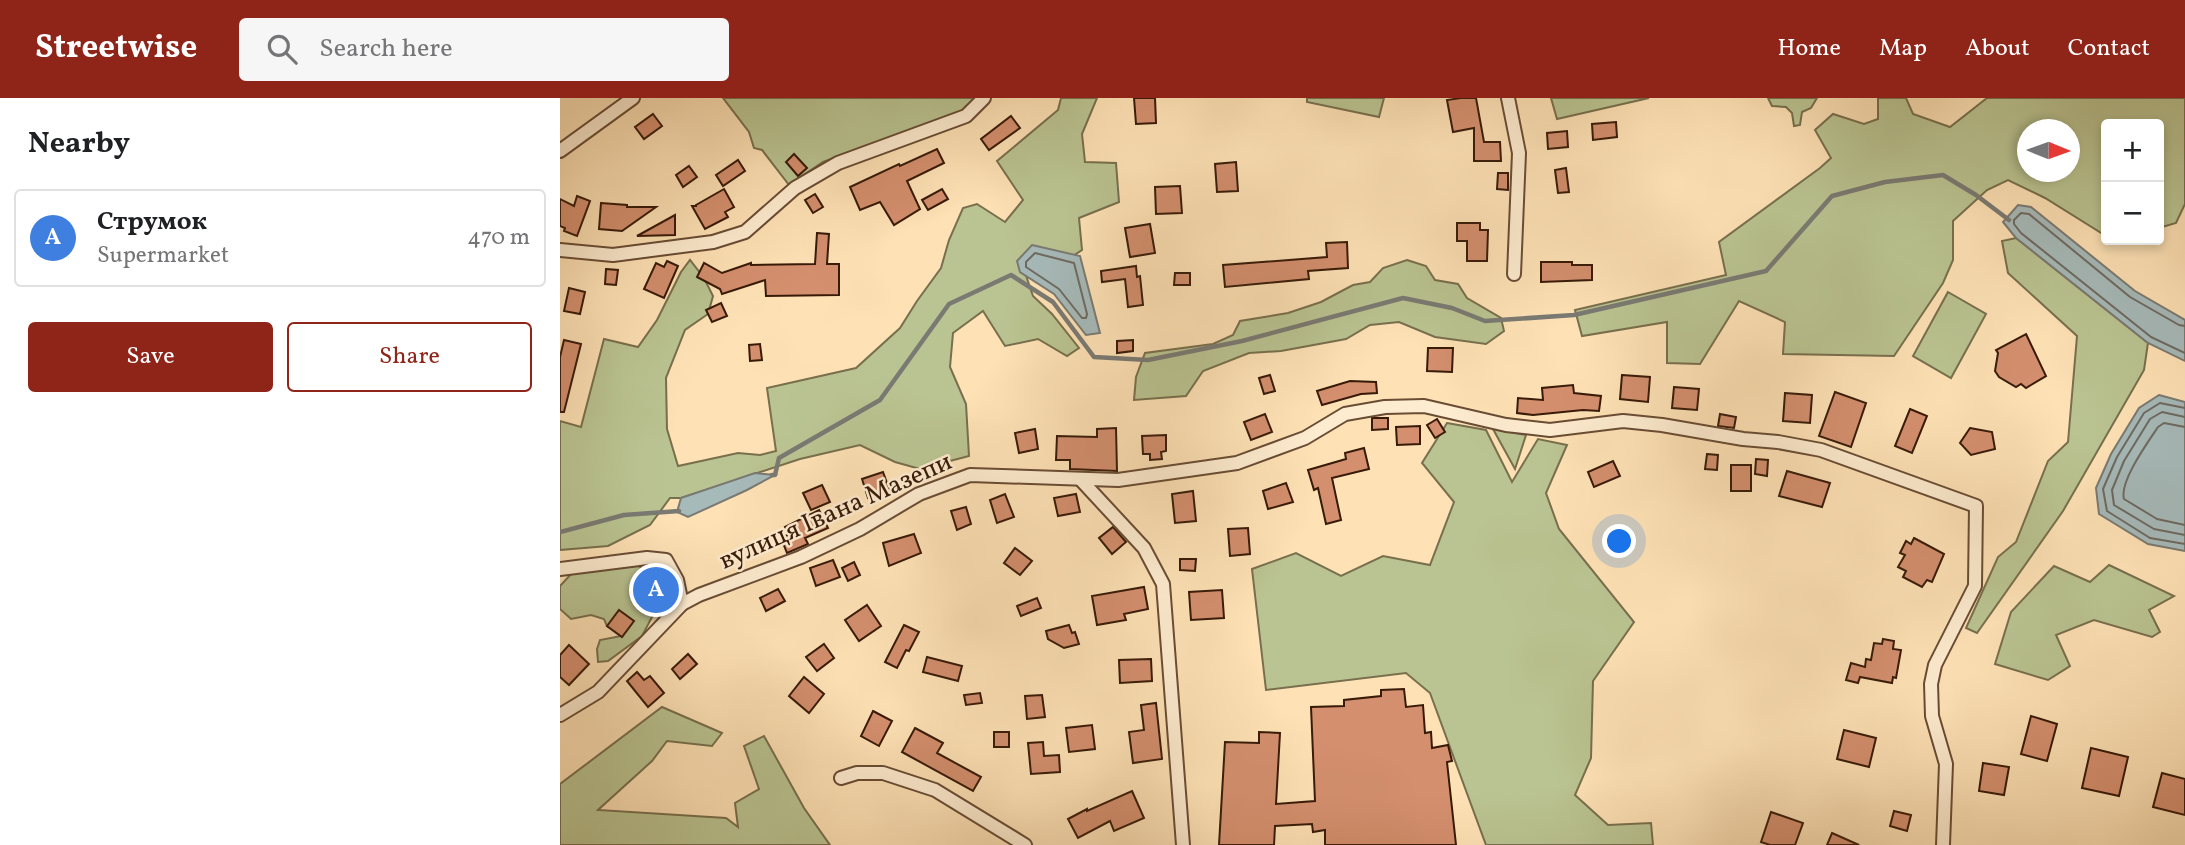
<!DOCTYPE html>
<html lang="en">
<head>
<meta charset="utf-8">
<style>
	body { margin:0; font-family:Vollkorn,serif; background:#f6f6f6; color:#202124 }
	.controls { position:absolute; right:21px; top:21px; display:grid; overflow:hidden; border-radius:7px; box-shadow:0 4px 10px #0003 }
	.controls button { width:63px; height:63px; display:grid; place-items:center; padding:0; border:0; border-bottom:2px solid #e0e0e0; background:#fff; color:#202124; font:35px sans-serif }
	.compass { position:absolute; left:1457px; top:21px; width:63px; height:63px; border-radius:50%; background:#fff; box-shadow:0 4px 10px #0003; rotate:91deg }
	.you { position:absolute; left:1060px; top:444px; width:24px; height:24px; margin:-18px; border:5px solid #fff; border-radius:50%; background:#1a73e8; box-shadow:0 0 0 10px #1a73e833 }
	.badge { display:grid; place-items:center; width:46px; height:46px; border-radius:50%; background:#8f2418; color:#fff; font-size:23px; font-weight:700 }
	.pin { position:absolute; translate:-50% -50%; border:4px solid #fff; box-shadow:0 2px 7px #0006 }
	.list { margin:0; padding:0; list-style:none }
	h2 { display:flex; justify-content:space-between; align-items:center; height:91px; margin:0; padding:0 28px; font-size:30px }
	h2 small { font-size:23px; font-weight:400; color:#757577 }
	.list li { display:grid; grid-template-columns:46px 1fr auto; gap:21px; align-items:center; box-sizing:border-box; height:98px; margin:0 14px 14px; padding:0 14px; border:2px solid #e0e0e0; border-radius:7px }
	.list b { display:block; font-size:26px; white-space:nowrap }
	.list p { margin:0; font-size:23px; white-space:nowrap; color:#757577 }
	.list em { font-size:23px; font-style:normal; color:#757577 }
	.actions { display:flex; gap:14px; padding:21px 28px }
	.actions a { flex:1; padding:16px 0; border:2px solid #8f2418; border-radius:7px; text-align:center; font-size:24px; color:#8f2418 }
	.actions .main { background:#8f2418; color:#fff }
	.icon { flex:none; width:38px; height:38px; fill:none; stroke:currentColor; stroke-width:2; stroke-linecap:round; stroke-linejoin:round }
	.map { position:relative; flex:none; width:1625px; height:747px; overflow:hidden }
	header { display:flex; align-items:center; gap:42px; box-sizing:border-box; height:98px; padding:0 35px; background:#8f2418; color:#fff }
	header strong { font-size:33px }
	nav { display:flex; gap:38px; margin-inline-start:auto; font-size:24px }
	.search { width:490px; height:63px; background:#f6f6f6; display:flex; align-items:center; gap:18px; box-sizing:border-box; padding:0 24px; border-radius:7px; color:#757577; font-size:26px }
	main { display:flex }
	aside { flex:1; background:#fff }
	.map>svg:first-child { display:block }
</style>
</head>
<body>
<header>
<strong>Streetwise</strong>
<div class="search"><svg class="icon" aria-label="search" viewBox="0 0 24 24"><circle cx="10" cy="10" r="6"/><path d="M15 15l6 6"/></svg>Search here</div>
<nav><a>Home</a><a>Map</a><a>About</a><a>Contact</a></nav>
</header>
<main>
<aside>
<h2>Nearby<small></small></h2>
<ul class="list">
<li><span class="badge" style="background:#3f7fe0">A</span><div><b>Струмок</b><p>Supermarket</p></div><em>470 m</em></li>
</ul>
<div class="actions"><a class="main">Save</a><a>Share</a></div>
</aside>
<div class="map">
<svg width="1625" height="747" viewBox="0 0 1625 747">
	<rect width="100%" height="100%" fill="#fee2b6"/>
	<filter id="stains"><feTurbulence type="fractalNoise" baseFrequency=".00286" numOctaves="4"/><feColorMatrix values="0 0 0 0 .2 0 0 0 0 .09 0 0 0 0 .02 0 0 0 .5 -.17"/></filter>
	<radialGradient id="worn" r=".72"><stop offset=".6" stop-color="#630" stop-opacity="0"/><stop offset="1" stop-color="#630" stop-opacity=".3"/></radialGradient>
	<g fill="#bac492" stroke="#786f4d" stroke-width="2" fill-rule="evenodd">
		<polygon points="163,0 416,0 404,13 263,64 229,87 202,52 194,50 189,34"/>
		<polygon points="501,0 537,0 522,36 525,64 556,65 559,104 519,120 522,152 505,163 462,166 473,198 492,216 519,250 507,258 478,241 445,248 423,213 393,235 390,269 406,306 409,358 360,371 335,364 300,347 240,361 121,400 110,400 90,427 48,448 0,452 0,323 21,329 44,241 78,249 97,222 121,174 130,162 144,180 153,198 148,216 125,232 106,280 107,331 118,368 178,355 200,357 216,353 207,290 296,270 340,230 357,203 381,170 389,142 403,110 417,106 445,124 463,102 437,63 498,12"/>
		<polygon points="747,0 824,0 819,19 747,4"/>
		<polygon points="991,0 1089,0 997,21"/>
		<polygon points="1208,0 1257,0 1251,10 1242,14 1240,27 1234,28 1232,15 1226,9 1212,8"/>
		<path d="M1318 0H1346L1353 16 1390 29 1427 0H1625V106L1616 125 1599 130V26H1546V138L1485 100 1448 82 1427 92 1393 123V162L1383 185 1334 258 1223 256 1225 224 1179 203 1140 266 1107 265V224L1022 238 1015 212 1166 177 1159 144 1260 70 1271 60 1255 32 1273 16 1304 26 1318 21ZM1468 32H1510V74H1468Z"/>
		<polygon points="1456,140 1588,245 1584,272 1503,413 1417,535 1406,530 1438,459 1456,444 1488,363 1508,344 1517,238 1448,175 1442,143"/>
		<polygon points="847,162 866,168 875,182 898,186 907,200 941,220 944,233 926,246 875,239 839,224 810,227 786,241 721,253 689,255 643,273 626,298 574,302 576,279 585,255 653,246 673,237 680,223 728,215 761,204 793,187 810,184 823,170"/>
		<polygon points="1388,194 1426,216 1391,280 1353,258"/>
		<polygon points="887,325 926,332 952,384 978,341 1007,347 986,395 999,431 1074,524 1033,583 1031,660 1015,697 1048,727 1091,725 1093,747 926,747 870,595 846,575 706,592 692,471 736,455 781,478 823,458 870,467 894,404 862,365"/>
		<polygon points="933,331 966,337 955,371"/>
		<polygon points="73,465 88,473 89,511 92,519 82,538 48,563 38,564 37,551 40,542 61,538 47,528 44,521 31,517 11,521 0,511 0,488 13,474 29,474 47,467"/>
		<polygon points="1549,467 1614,498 1589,512 1600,534 1592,539 1534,522 1496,537 1510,568 1488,582 1435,566 1451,514 1494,468 1530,484"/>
		<polygon points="102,609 162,635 152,648 107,643 92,663 38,712 166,720 178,729 175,705 199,691 184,648 204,638 244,710 270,747 0,747 0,686"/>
	</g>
	<g fill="#a6baba" stroke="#7a7a73" stroke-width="2">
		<polygon points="1458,107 1471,109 1575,193 1625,222 1625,263 1588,245 1456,140 1443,124"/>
		<polygon points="472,147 520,158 540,235 526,237 494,196 460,174 457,163"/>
		<polygon points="1599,297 1625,304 1625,453 1588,446 1539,416 1536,390 1551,356 1579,310"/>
		<polygon points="195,375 215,377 187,392 128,419 117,414 121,400"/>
	</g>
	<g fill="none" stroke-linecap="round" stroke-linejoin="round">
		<g stroke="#6e6a61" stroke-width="2">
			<polygon points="475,155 514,165 527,216 526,220 522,220 499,191 466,169 466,164"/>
			<polyline points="1625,228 1619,227 1570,199 1469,116 1461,115 1454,122 1454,126 1461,135 1591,239 1625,255"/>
			<polyline points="1625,310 1600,305 1584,315 1557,359 1543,391 1547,413 1590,440 1625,446"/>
			<polyline points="1625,319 1602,314 1590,321 1564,363 1552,392 1554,407 1594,431 1625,437"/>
			<path d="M1625 329 1604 325 1598 329C1588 344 1559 384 1564 401L1597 421 1625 427"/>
		</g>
		<g stroke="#7a7a73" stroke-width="4.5">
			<polyline points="212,377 215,377 219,360 320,302 389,206 451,177 493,204 534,259 588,262 682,243 843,200 892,210 925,223 1014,217 1206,173 1272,98 1325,84 1383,77 1416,97 1449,122"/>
			<polyline points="0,434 64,417 119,413"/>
		</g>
	</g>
	<g fill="#d48f6e" stroke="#371a08" stroke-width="2">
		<polygon points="574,0 595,0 596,25 576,26"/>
		<polygon points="901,0 916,0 924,44 940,44 941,63 914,63 914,30 893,34 887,2"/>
		<polygon points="93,16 102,28 84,41 75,29"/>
		<polygon points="451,18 460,30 429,52 421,41"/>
		<polygon points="1056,24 1057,39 1033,42 1032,26"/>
		<polygon points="1007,33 1008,49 988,51 987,35"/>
		<polygon points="377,51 384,65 347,83 360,111 334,127 320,104 300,112 290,89 339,66 340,68"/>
		<polygon points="234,56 247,70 238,78 226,64"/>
		<polygon points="178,62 185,73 163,88 156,77"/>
		<polygon points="676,64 678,93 657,94 655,66"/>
		<polygon points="129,68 137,79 123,89 116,77"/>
		<polygon points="1006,70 1009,94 998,95 995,72"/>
		<polygon points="938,75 948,75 948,92 937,91"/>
		<polygon points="620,88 622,115 596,116 595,89"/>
		<polygon points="164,91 174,109 165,114 168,119 145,131 132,108 136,108 136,107"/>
		<polygon points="382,91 388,101 368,112 362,102"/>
		<polygon points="255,96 263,109 253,115 245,102"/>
		<polygon points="17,98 30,103 17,138 4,133 5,130 0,128 0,101 14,108"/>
		<polygon points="41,105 67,107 67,109 96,109 62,133 39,131"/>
		<polygon points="115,117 115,137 77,138"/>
		<polygon points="897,125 920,125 920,132 928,132 927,163 907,163 907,143 897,143"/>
		<polygon points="590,126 595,155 570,159 565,130"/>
		<polygon points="257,135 269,136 267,166 279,166 279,197 206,198 205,182 162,196 160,191 137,179 144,165 162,175 191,165 191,167 255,166"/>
		<polygon points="787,144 788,170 748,173 749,181 665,189 663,167 767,159 766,145"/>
		<polygon points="107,163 118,168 104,200 84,191 96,165 104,169"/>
		<polygon points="981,164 1012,164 1012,167 1032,167 1032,182 981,184"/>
		<polygon points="576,168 577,179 580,178 583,207 568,209 565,181 542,184 541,173"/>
		<polygon points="46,171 58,172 56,187 45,186"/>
		<polygon points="615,175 630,175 630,187 614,187"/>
		<polygon points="9,190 25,194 20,216 4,213"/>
		<polygon points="161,205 167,218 152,224 146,212"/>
		<polygon points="1466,236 1486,278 1466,290 1461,286 1456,289 1439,279 1435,273 1438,255 1436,252"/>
		<polygon points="4,242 21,246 4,314 0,314 0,259"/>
		<polygon points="573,242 573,253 557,255 557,243"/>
		<polygon points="200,246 202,262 190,263 189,247"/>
		<polygon points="868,250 893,250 892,274 867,273"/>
		<polygon points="710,277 715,293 704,296 699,280"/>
		<polygon points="1062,277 1090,279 1088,304 1060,301"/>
		<polygon points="790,283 816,284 817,295 801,296 762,307 757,293"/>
		<polygon points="1013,287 1014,295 1041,298 1039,313 1023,312 973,317 957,315 958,300 983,302 982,290"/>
		<polygon points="1114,289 1139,291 1137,312 1112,310"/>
		<polygon points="1275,294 1306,305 1291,349 1259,338"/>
		<polygon points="1225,295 1252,297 1250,325 1223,323"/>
		<polygon points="1350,311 1367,318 1352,355 1335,348"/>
		<polygon points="705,316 712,334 691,342 684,324"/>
		<polygon points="1160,316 1176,319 1174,330 1158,328"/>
		<polygon points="812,320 828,320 828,331 812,332"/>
		<polygon points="877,321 885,334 875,340 867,327"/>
		<polygon points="860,328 860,346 837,347 836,329"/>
		<polygon points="556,330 557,373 510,371 510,362 496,362 497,338 537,339 537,331"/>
		<polygon points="1410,330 1432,334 1435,351 1411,357 1400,345"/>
		<polygon points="475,331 478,351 459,355 455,335"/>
		<polygon points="606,337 606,353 601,354 602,361 590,362 590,356 583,356 582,338"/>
		<polygon points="804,350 809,371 772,380 781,422 766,426 758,390 754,392 748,372 786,361 785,355"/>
		<polygon points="1147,356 1158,357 1157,372 1145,371"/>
		<polygon points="1196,361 1208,362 1207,378 1195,376"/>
		<polygon points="1053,363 1060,378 1034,389 1028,374"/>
		<rect x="1171" y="367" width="20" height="26"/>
		<polygon points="1227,373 1270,385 1262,409 1219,398"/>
		<polygon points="323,374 330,393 308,400 302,381"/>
		<polygon points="726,385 733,404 708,411 703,393"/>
		<polygon points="262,387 270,404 251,412 243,395"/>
		<polygon points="633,393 636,423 615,425 612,396"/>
		<polygon points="445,396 454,419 437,425 430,402"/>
		<polygon points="516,396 520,414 498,418 494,400"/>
		<polygon points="406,409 411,426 397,432 391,413"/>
		<polygon points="259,412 268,430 245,440 248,446 227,455 221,440 229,436 225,429"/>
		<polygon points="553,429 566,444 552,456 539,440"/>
		<polygon points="688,430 690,456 670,458 668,431"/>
		<polygon points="354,436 361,455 329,468 323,445"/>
		<polygon points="1354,440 1384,456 1372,484 1367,482 1362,489 1343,479 1346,473 1338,469 1345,457 1340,455 1346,443 1351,446"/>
		<polygon points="455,450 472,463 460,477 444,465"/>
		<polygon points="620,461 636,461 635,473 620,472"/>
		<polygon points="273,462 280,479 256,488 250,470"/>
		<polygon points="294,464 300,477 288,483 282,470"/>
		<polygon points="88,473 102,473 103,510 89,511"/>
		<polygon points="584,489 588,511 564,516 566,522 537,527 532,498"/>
		<polygon points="218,491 225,503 206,513 200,500"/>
		<polygon points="662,492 664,520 631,522 629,494"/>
		<polygon points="477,500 481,510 461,518 457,508"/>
		<polygon points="307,507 321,528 299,543 285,522"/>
		<polygon points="59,512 74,523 62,539 47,528"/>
		<polygon points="344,527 359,534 349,553 346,552 337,570 325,564"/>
		<polygon points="509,527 512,535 515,534 519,546 504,550 488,541 486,533"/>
		<polygon points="1323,541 1334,543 1333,551 1341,552 1336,580 1333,579 1332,585 1300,579 1298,585 1286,582 1291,565 1305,569 1306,561 1311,562 1314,545 1322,546"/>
		<polygon points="264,546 274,560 257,573 246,559"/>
		<polygon points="9,547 29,566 9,587 0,579 0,557"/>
		<polygon points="128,556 137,566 120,581 112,571"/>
		<polygon points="367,559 402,568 398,583 363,574"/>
		<polygon points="591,561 592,583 560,585 559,562"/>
		<polygon points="77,574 84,582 90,578 104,595 88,609 67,583"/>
		<polygon points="244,579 264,596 249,615 229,598"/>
		<polygon points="844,591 846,609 863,607 865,635 871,634 872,650 888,647 892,663 887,664 896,747 765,747 765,732 753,734 752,726 715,728 714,747 659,747 665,644 699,645 699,634 720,635 716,706 755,703 751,609 784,608 784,602 821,598 821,592"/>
		<polygon points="420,595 422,605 406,607 404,597"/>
		<polygon points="482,597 485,619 467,621 465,598"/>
		<polygon points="596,605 602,661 573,665 569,634 584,632 581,607"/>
		<polygon points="313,613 332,623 319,648 301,638"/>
		<polygon points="1471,618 1497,626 1487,663 1461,656"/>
		<polygon points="532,627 535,651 509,654 506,630"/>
		<polygon points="355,630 383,645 377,655 421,679 413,693 342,654"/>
		<polygon points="1284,632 1316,640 1309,669 1277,661"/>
		<rect x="434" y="634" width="15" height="15"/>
		<polygon points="483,644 484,658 499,657 500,674 471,676 468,645"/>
		<polygon points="1531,650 1568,659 1559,698 1522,690"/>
		<polygon points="1423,665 1449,669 1444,697 1419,693"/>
		<polygon points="1602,675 1625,681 1625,717 1593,709"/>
		<polygon points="572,693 584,720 554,733 550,723 518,740 508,721 527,711 527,713"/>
		<polygon points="1334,713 1351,717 1347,733 1330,728"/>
		<polygon points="1211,714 1243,725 1235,747 1210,747 1201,744"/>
		<polygon points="1272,735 1299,747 1267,747"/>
	</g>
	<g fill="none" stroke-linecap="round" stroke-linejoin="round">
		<defs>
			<g id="minor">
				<polyline points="948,0 959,55 954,176"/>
				<polyline points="0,53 73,0"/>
				<polyline points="0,152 53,157 153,144 185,134 235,90 278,65 406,18 424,0"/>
				<polyline points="521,382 584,450 603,486 623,747"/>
				<polyline points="0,471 87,460 106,462 117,482 122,506"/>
				<polyline points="0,617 38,594 122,506 139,497 241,459 300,431 359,396 410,377 558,382 677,365 745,340 785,316 825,309 864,308 946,327 990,332 1063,323 1102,327 1183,341 1218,344 1261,352 1416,408 1415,488 1375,567 1371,586 1372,618 1386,666 1383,747"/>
				<polyline points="281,680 297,675 323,675 375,692 465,747"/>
			</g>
		</defs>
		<use href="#minor" stroke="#694c34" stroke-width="16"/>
		<use href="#minor" stroke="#feecd0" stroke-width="12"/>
	</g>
	<g text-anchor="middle" stroke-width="5" stroke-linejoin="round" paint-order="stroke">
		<g font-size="26" fill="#371a08" stroke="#feecd0">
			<text transform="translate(275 412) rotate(-24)" y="9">вулиця Івана Мазепи</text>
		</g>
	</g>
	<rect width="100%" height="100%" filter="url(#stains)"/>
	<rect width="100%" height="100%" fill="url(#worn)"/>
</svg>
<div class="controls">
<button>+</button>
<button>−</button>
</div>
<svg class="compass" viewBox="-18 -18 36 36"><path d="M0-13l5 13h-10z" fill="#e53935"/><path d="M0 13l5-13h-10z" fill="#757577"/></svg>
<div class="you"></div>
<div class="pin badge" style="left:96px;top:492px;background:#3f7fe0">A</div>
</div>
</main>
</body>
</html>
